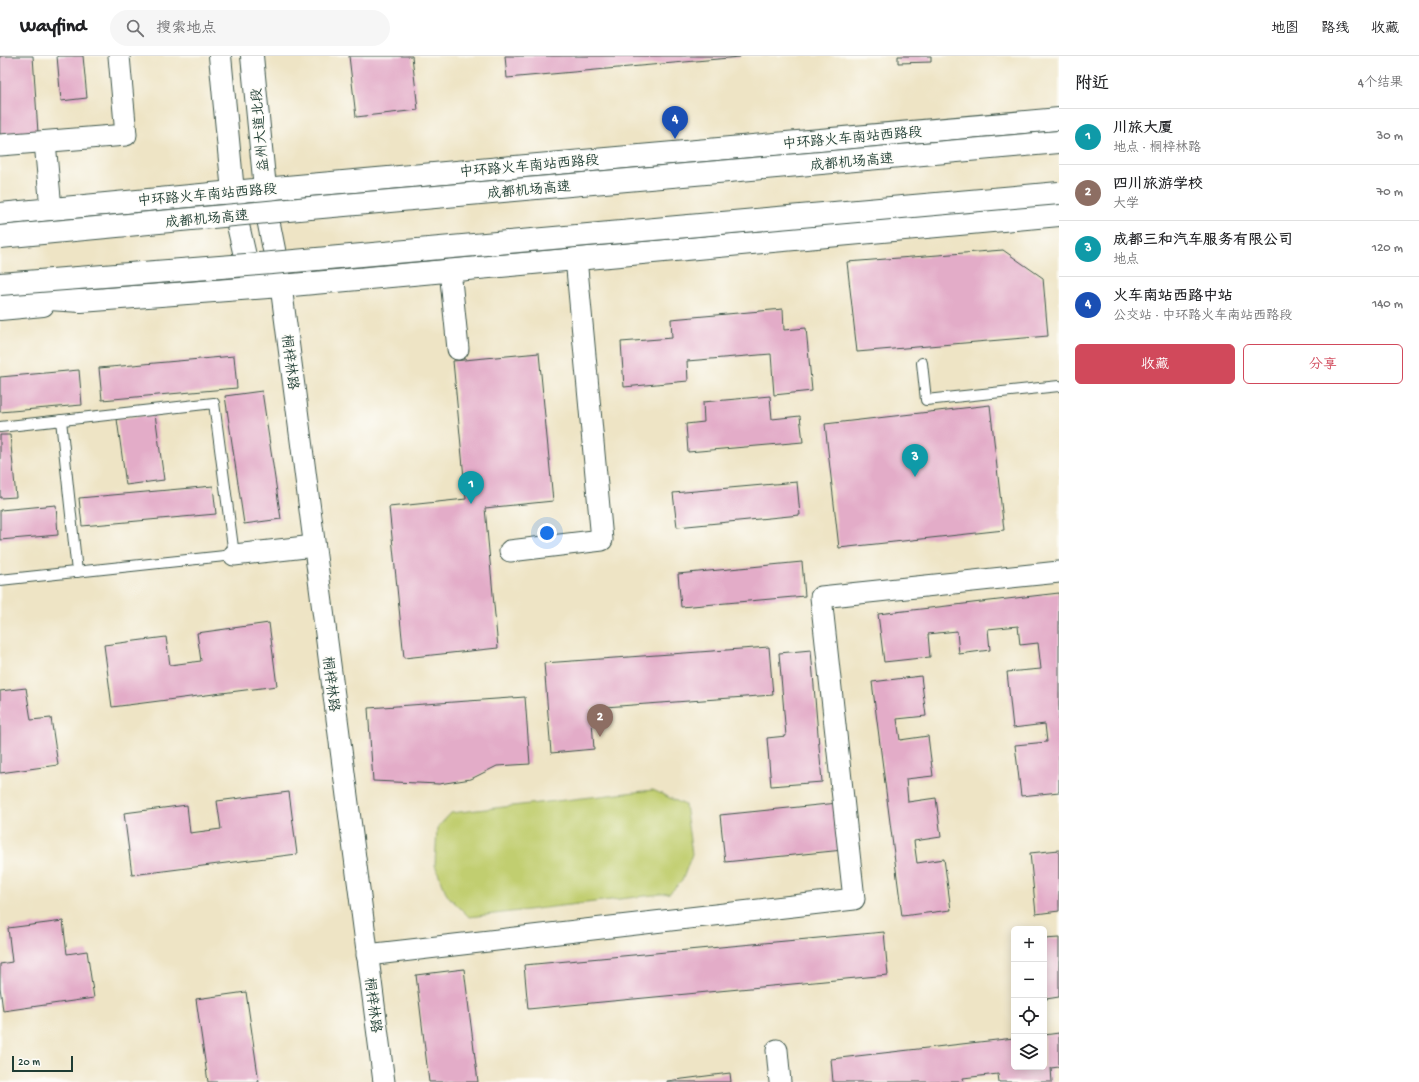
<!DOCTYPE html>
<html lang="zh">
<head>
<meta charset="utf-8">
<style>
	body { margin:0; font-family:"Gochi Hand","LXGW WenKai TC",sans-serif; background:#f6f6f6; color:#202124 }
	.controls { position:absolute; right:12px; bottom:12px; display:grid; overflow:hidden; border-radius:6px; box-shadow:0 2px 10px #0003 }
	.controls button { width:36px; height:36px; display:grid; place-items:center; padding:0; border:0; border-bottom:1px solid #e0e0e0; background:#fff; color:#202124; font:20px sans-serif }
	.scale { position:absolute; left:12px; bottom:10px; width:61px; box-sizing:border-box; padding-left:4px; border:2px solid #1f3d34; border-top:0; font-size:11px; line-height:14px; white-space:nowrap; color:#1f3d34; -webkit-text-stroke:3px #fdfcf7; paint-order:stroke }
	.you { position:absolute; left:547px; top:477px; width:14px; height:14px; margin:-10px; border:3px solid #fff; border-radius:50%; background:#1a73e8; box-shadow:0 0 0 6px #1a73e833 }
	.badge { display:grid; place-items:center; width:26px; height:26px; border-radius:50%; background:#d1495b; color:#fff; font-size:13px; font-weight:700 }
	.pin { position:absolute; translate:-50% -33px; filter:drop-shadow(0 1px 2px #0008) }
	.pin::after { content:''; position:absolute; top:21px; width:14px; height:12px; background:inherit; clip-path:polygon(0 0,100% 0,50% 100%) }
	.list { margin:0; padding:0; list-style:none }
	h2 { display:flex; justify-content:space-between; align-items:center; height:52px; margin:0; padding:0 16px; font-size:17px }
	h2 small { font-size:13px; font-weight:400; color:#757577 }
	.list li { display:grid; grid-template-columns:26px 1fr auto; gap:12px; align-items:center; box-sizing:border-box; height:56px; padding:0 16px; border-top:1px solid #e0e0e0 }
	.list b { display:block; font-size:15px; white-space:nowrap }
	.list p { margin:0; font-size:13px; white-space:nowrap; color:#757577 }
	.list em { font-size:13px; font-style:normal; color:#757577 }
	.actions { display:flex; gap:8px; padding:12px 16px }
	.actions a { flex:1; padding:9px 0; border:1px solid #d1495b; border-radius:6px; text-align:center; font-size:14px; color:#d1495b }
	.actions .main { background:#d1495b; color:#fff }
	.icon { flex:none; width:22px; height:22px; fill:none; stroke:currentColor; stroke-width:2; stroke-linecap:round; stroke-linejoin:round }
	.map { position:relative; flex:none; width:1059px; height:1026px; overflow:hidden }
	header { display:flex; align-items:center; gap:24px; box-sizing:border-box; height:56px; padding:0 20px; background:#fff; border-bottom:1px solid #e0e0e0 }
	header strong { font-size:19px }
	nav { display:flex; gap:22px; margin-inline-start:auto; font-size:14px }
	.search { width:280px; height:36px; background:#f6f6f6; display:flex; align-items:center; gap:10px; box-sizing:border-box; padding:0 14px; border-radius:22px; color:#757577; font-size:15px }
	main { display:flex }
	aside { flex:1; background:#fff }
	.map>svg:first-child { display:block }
</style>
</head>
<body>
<header>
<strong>Wayfind</strong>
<div class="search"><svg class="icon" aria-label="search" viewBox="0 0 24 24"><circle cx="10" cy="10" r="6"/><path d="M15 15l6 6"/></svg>搜索地点</div>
<nav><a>地图</a><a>路线</a><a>收藏</a></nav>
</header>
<main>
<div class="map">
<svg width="1059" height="1026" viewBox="0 0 1059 1026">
	<rect width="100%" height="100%" fill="#fdfcf7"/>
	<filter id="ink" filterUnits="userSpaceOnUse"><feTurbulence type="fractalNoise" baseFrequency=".025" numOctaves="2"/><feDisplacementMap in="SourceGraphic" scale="8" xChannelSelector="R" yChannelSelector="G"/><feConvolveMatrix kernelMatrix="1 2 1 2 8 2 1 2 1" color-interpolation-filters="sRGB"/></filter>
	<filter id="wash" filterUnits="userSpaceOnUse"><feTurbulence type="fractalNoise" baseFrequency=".012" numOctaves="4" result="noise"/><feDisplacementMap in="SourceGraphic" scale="16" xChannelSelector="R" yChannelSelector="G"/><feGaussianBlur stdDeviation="0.9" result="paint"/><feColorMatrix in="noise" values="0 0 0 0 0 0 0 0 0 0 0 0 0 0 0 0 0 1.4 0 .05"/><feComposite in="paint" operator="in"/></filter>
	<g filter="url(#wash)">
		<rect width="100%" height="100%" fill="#eee4c5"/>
		<polygon fill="#c1ce6f" stroke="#708652" points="653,734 685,749 692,798 682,825 670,837 469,861 447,839 435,809 437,772 451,757"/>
		<g id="blocks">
			<g fill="#e3acc8">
				<polygon points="0,0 33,0 38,77 0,79"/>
				<polygon points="57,0 83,0 87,42 61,45"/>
				<polygon points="349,0 412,0 418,54 356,61"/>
				<polygon points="505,0 740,0 740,1 507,22"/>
				<polygon points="898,0 931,0 931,6 898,7"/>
				<polygon points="1003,194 1043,222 1048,280 857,296 847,206"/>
				<polygon points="783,253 784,274 806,272 812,335 774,339 771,298 687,305 688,325 624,331 621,286 672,282 671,263"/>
				<polygon points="539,297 553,445 485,452 498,592 404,602 389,451 466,443 453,305"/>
				<polygon points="234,300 237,332 102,344 99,312"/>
				<polygon points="79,314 82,349 0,356 0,321"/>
				<polygon points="262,335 281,463 244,468 225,340"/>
				<polygon points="770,340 772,363 800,360 803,386 688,396 686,368 704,366 703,346"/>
				<polygon points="990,349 1004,474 839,492 825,368"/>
				<polygon points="155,358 164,424 126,429 117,363"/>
				<polygon points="0,379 10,379 16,441 0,442"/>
				<polygon points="797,426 800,459 677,471 673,437"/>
				<polygon points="213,430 216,458 82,470 79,442"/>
				<polygon points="56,449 58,479 0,484 0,454"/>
				<polygon points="802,506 805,540 681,551 678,518"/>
				<polygon points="1059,537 1059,736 1021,740 1015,689 1047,686 1045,668 1013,672 1007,616 1041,613 1038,587 1020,589 1018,570 988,573 990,594 959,598 957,575 928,578 930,601 884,606 878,558"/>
				<polygon points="269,567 277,630 112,651 104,589 166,581 170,609 201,605 197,577"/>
				<polygon points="769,591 773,639 591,652 594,693 551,697 544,607"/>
				<polygon points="811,594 822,726 771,730 767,682 786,680 779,597"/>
				<polygon points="921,620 926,660 897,663 900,684 928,680 933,720 906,723 908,746 936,742 941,781 914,785 917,807 944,803 951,854 902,860 872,626"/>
				<polygon points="26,632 31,664 51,662 58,709 0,717 0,635"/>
				<polygon points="525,641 530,708 497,710 471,723 439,728 373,725 368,652"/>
				<polygon points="289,736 297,798 132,819 124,757 187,749 190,777 221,773 217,745"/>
				<polygon points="838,747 843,794 725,806 720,759"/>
				<polygon points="1059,794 1059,855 1036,858 1030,797"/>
				<polygon points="63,865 67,898 87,895 94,942 3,955 0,931 0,908 12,906 8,872"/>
				<polygon points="884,876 888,919 528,953 524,909"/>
				<polygon points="1059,882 1059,941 1046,943 1044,925 1044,883"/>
				<polygon points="464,913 478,1026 429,1026 416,919"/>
				<polygon points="246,936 259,1026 208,1026 196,943"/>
				<polygon points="1059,977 1059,1011 1051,1012 1052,1026 999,1026 998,1018 963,1022 964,1026 833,1026 831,1003 1014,982 1014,1011 1044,1011 1044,979"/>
				<polygon points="730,1017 731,1026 667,1026 667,1025"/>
			</g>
		</g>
	</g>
	<g filter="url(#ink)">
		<use href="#blocks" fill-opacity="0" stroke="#3e564a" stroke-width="1"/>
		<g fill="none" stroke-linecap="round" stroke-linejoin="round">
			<defs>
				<g id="lane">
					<polyline points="922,307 926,344 1059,330"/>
					<polyline points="61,364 77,516"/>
					<polyline points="0,371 214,347 234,499 0,524"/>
				</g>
				<g id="street">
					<polyline points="45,86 51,153"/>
					<polyline points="0,89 126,79 119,0"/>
					<polyline points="450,214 458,293"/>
					<polyline points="281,230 384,1026"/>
					<polyline points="510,495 602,484 576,202"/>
					<polyline points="234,499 314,490"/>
					<polyline points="367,899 854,843 821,541 1059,516"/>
					<polyline points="777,994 780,1026"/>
				</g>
				<polyline id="secondary" points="0,253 43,249"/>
				<g id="primary">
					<polyline points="220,0 233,136 237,165 248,213 260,219"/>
					<polyline points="252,0 268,163 280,224"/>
					<polyline points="0,158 264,133 1059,63"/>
					<polyline points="0,240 81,245 281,230 1059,159"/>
				</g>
			</defs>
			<use href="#lane" stroke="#3e564a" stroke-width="12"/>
			<use href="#street" stroke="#3e564a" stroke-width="23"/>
			<use href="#secondary" stroke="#3e564a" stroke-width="24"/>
			<use href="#primary" stroke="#3e564a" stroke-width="24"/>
			<use href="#lane" stroke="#fff" stroke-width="10"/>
			<use href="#street" stroke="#fff" stroke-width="21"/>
			<use href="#secondary" stroke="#fff" stroke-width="22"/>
			<use href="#primary" stroke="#fff" stroke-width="22"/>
			<defs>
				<g id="highway-bridge">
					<polyline points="0,181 299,153 1059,86"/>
					<polyline points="0,228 272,207 1059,137"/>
				</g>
			</defs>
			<use href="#highway-bridge" stroke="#3e564a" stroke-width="24" stroke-linecap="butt"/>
			<use href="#highway-bridge" stroke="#fff" stroke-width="22"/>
		</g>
	</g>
	<g text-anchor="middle" stroke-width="3" stroke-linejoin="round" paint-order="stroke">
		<g font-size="14" fill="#1f3d34" stroke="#fdfcf7">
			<text transform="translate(259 74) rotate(-95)" y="5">益州大道北段</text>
			<text transform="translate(852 81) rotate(-5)" y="5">中环路火车南站西路段</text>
			<text transform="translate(852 105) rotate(-5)" y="5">成都机场高速</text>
			<text transform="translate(529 109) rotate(-5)" y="5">中环路火车南站西路段</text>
			<text transform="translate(529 133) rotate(-5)" y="5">成都机场高速</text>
			<text transform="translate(207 138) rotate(-5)" y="5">中环路火车南站西路段</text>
			<text transform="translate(207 162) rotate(-5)" y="5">成都机场高速</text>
			<text transform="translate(291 306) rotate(83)" y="5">桐梓林路</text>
			<text transform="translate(332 628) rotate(83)" y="5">桐梓林路</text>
			<text transform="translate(374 949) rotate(83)" y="5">桐梓林路</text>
		</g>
	</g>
</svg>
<div class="controls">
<button>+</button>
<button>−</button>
<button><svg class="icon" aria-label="locate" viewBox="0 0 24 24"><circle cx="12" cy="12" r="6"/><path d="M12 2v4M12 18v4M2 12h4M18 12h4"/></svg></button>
<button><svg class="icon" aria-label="layers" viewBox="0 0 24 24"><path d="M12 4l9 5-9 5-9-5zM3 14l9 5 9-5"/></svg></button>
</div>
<div class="scale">20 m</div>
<div class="you"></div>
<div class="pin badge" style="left:471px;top:448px;background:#0f9aa8">1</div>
<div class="pin badge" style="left:600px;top:681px;background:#8d6e63">2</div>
<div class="pin badge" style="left:915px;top:421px;background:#0f9aa8">3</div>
<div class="pin badge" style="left:675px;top:83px;background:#1a4fb4">4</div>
</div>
<aside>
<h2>附近<small>4个结果</small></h2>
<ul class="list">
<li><span class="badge" style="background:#0f9aa8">1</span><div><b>川旅大厦</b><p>地点 · 桐梓林路</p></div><em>30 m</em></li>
<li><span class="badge" style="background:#8d6e63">2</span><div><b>四川旅游学校</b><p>大学</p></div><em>70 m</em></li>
<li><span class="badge" style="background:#0f9aa8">3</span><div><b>成都三和汽车服务有限公司</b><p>地点</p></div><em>120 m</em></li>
<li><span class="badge" style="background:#1a4fb4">4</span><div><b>火车南站西路中站</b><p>公交站 · 中环路火车南站西路段</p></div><em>140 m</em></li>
</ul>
<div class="actions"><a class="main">收藏</a><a>分享</a></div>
</aside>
</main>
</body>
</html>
